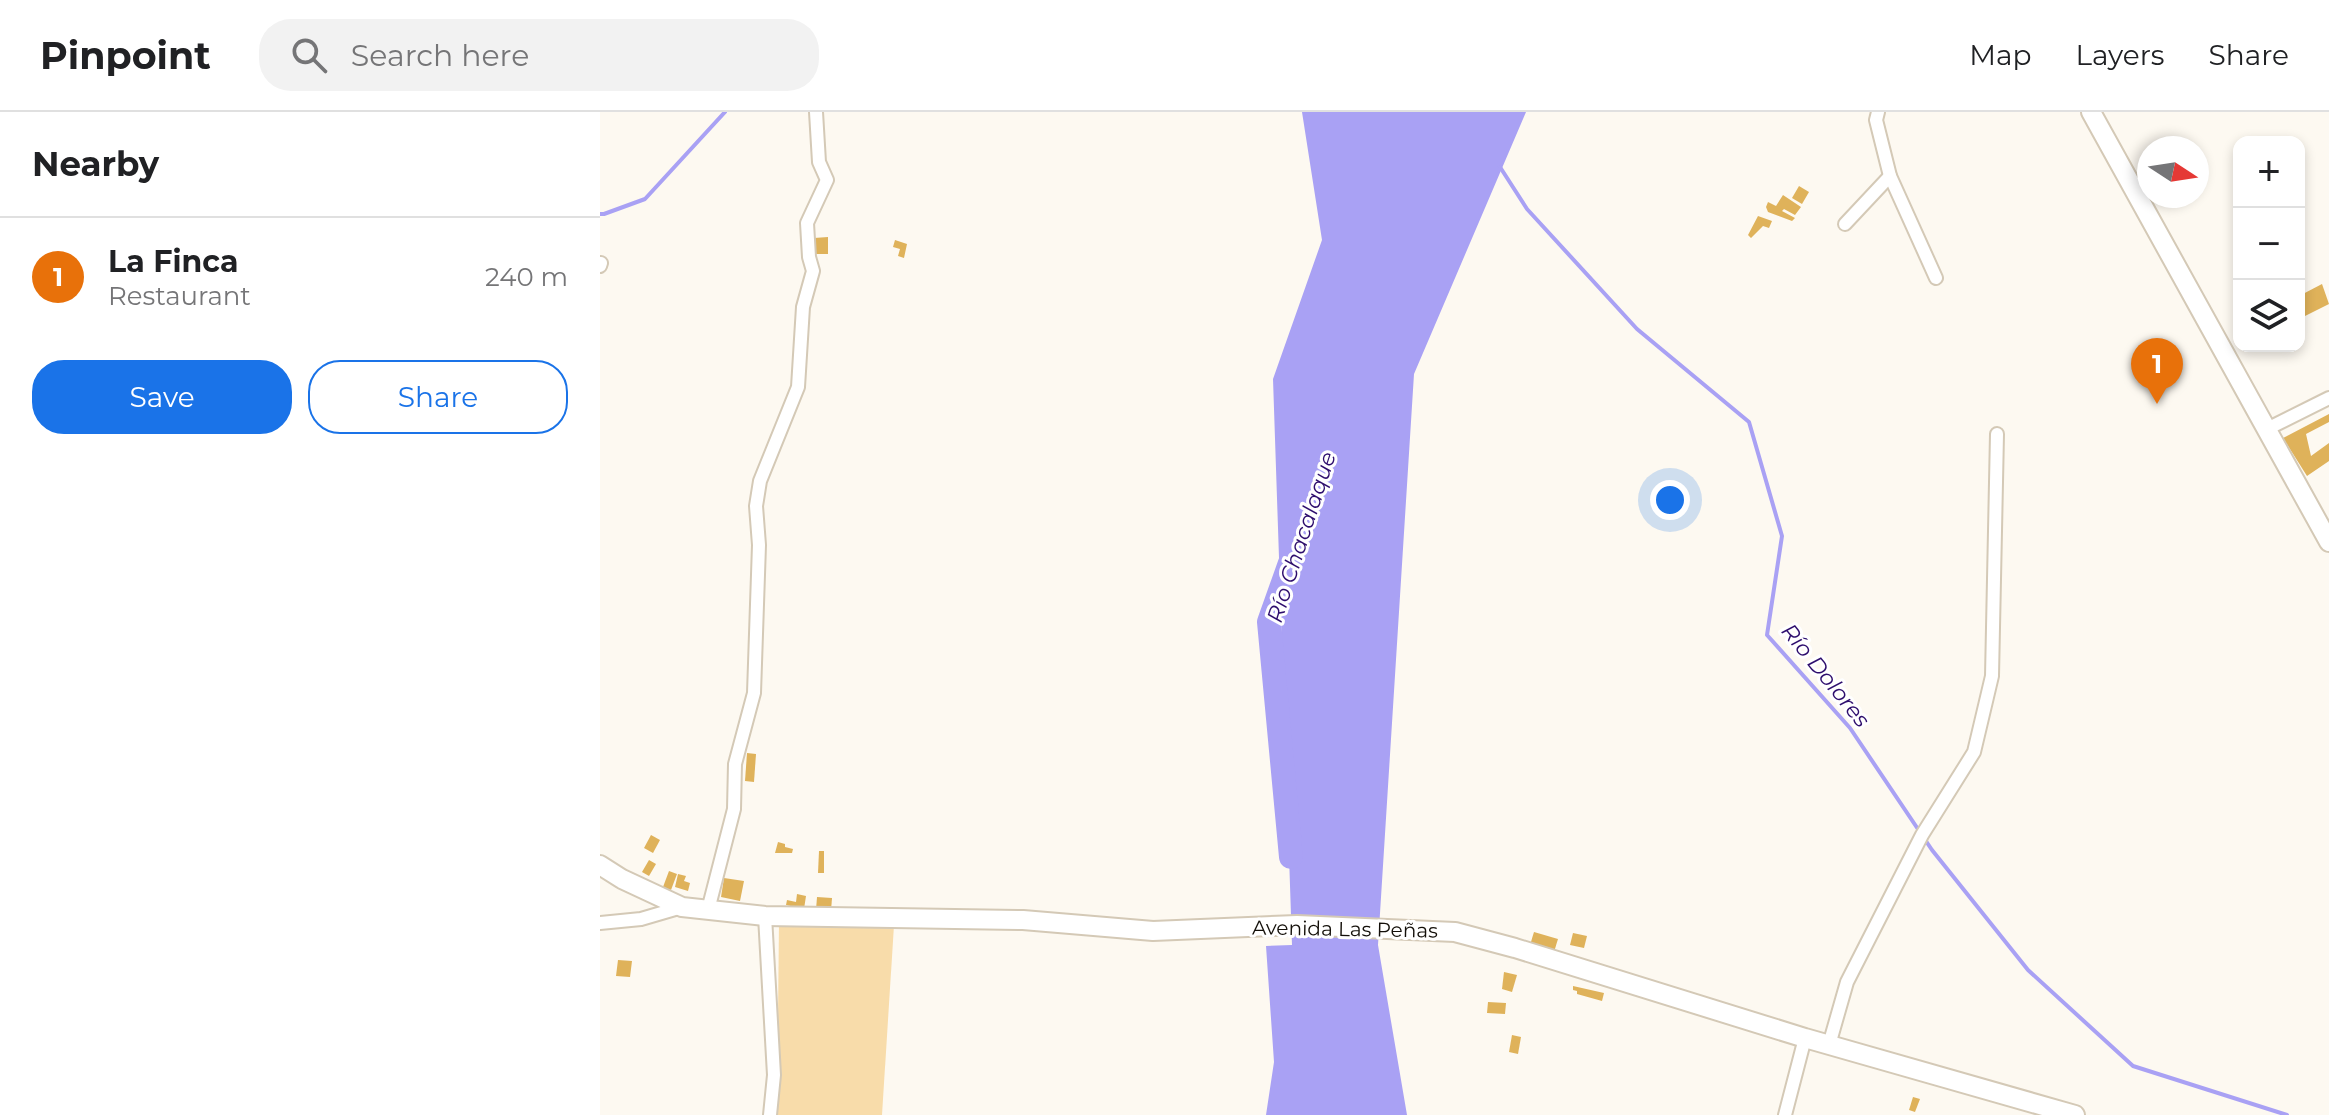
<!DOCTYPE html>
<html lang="en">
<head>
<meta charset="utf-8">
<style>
	body { margin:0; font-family:Montserrat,sans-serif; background:#f2f2f2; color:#202124 }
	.controls { position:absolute; right:24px; top:24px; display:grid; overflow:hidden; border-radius:16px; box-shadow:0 4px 12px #0003 }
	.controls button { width:72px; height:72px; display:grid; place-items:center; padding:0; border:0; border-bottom:2px solid #e0e0e0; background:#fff; color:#202124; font:40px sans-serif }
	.compass { position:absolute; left:1537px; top:24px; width:72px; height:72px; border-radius:50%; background:#fff; box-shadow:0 4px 12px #0003; rotate:102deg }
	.you { position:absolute; left:1070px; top:388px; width:28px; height:28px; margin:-20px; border:6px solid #fff; border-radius:50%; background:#1a73e8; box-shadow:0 0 0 12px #1a73e833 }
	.badge { display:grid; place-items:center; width:52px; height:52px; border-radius:50%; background:#1a73e8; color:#fff; font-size:26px; font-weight:700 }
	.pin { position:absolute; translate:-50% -66px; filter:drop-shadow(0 2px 4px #0008) }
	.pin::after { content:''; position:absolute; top:42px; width:28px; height:24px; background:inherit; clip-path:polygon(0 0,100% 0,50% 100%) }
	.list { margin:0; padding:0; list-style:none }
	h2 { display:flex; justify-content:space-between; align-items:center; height:104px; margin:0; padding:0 32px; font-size:34px }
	h2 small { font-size:26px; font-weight:400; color:#757577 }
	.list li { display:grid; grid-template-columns:52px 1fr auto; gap:24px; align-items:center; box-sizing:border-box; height:120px; padding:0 32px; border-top:2px solid #e0e0e0 }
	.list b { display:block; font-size:30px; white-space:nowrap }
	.list p { margin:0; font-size:26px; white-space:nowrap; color:#757577 }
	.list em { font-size:26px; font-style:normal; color:#757577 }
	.actions { display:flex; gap:16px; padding:24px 32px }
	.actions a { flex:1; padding:18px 0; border:2px solid #1a73e8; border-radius:32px; text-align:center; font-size:28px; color:#1a73e8 }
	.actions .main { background:#1a73e8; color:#fff }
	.icon { flex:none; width:44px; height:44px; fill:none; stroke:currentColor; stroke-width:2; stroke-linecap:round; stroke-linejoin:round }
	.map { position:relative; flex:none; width:1729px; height:1003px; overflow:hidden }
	header { display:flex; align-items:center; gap:48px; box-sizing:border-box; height:112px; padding:0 40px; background:#fff; border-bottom:2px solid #e0e0e0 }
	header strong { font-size:38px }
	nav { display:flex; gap:44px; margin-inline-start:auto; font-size:28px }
	.search { width:560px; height:72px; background:#f2f2f2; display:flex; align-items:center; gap:20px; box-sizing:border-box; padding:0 28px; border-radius:32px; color:#757577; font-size:30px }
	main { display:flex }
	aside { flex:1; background:#fff }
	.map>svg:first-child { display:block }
</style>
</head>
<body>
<header>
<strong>Pinpoint</strong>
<div class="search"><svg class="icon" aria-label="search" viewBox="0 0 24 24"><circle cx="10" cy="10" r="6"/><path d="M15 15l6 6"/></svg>Search here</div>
<nav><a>Map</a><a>Layers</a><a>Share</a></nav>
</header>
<main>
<aside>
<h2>Nearby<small></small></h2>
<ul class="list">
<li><span class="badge" style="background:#e8710a">1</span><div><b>La Finca</b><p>Restaurant</p></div><em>240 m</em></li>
</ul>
<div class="actions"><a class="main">Save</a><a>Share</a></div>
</aside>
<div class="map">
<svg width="1729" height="1003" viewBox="0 0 1729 1003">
	<rect width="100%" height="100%" fill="#fdf9f1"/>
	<polygon fill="#f8dcaa" points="179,809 294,813 282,1003 177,1003"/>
	<polygon fill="#a9a1f4" points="702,0 926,0 814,262 778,833 807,1003 666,1003 674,950 666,834 692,833 673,267 722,128"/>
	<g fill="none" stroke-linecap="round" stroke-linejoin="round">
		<g stroke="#a9a1f4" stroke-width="4">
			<polyline points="900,55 927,97 1037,217 1149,310 1182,424 1167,523 1250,616 1332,738 1428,858 1533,954 1687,1003"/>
			<polyline points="0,102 4,102 45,87 125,0"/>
		</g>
		<polyline stroke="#a9a1f4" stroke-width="24" points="690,451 669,510 691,745"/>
	</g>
	<g fill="#dfb25a">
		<polygon points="1199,74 1209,80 1202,92 1192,86"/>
		<polygon points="1183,83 1201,95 1195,103 1184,97 1182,99 1195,106 1192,109 1168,100 1166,95 1168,90 1176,94"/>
		<polygon points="1158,104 1172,109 1169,116 1163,114 1151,126 1148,123"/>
		<polygon points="228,125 228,142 215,142 214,126"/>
		<polygon points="295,128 307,132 304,146 298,144 300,137 293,135"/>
		<polygon points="1722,172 1729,192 1699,207 1699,184"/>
		<polygon points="1729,302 1729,310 1706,322 1711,344 1729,331 1729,349 1707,364 1683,326"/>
		<polygon points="147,641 156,642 154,670 145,669"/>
		<polygon points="51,723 60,728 53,741 44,736"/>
		<polygon points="178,730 185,732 185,735 193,737 192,741 175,741"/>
		<polygon points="219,739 224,739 224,761 218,761"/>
		<polygon points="49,748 56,752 49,764 42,760"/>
		<polygon points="69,759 77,762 71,778 63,775"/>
		<polygon points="78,762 86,764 84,769 90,771 88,779 75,775"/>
		<polygon points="124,766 144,769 140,789 121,785"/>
		<polygon points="197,782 206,784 204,797 186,793 187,788 196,790"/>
		<polygon points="217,785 232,786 231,799 216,798"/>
		<polygon points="934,820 958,827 954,840 930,833"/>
		<polygon points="973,821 987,824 984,836 970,833"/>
		<polygon points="18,848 32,849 30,865 16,864"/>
		<polygon points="904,860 917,863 912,880 902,877"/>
		<polygon points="973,874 1004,881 1002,889 977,882 977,879 973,878"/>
		<polygon points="888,890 906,891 905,902 887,901"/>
		<polygon points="912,923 921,925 918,942 909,940"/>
		<polygon points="1313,985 1320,987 1315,1000 1309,998"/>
	</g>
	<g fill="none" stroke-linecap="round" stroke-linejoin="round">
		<defs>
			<g id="minor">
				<polyline points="1278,0 1276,8 1290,64 1336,166"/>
				<polyline points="1245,112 1290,64"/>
				<polyline points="0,154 1,151"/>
				<polyline points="1667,317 1729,286"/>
				<polyline points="108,798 134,697 135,652 154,581 159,433 156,394 160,369 198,275 203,195 213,159 209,145 207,111 227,68 219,50 216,0"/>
				<polyline points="165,804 174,963 170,1003"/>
				<polyline points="0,811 41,807 82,795"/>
				<polyline points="1229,933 1247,870 1322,723 1374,640 1392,564 1397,322"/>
				<polyline points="1185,1003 1205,926"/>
			</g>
			<g id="secondary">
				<polyline points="1491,0 1729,430"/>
				<polyline points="0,753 22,767 82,795 165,804 423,808 553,819 697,813 855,820 915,836 1205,926 1475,1003"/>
			</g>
		</defs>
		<use href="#minor" stroke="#d4c9b6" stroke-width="16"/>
		<use href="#secondary" stroke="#d4c9b6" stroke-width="22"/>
		<use href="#minor" stroke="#fff" stroke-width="12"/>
		<use href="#secondary" stroke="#fff" stroke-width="18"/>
	</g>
	<g text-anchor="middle" stroke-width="6" stroke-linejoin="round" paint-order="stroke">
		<g font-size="20" fill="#130f09" stroke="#fff">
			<text transform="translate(745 817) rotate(1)" y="7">Avenida Las Peñas</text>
		</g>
		<g font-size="22" font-style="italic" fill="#2d0d6d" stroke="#fff">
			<text transform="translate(701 425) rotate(-72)" y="8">Río Chacalaque</text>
			<text transform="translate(1226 563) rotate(51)" y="8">Río Dolores</text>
		</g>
	</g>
</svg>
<div class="controls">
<button>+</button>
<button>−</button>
<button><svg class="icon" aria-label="layers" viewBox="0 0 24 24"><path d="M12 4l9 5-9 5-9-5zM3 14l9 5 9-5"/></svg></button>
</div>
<svg class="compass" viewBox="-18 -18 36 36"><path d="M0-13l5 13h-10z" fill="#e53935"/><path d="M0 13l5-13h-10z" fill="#757577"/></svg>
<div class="you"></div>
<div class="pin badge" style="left:1557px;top:292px;background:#e8710a">1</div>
</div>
</main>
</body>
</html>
